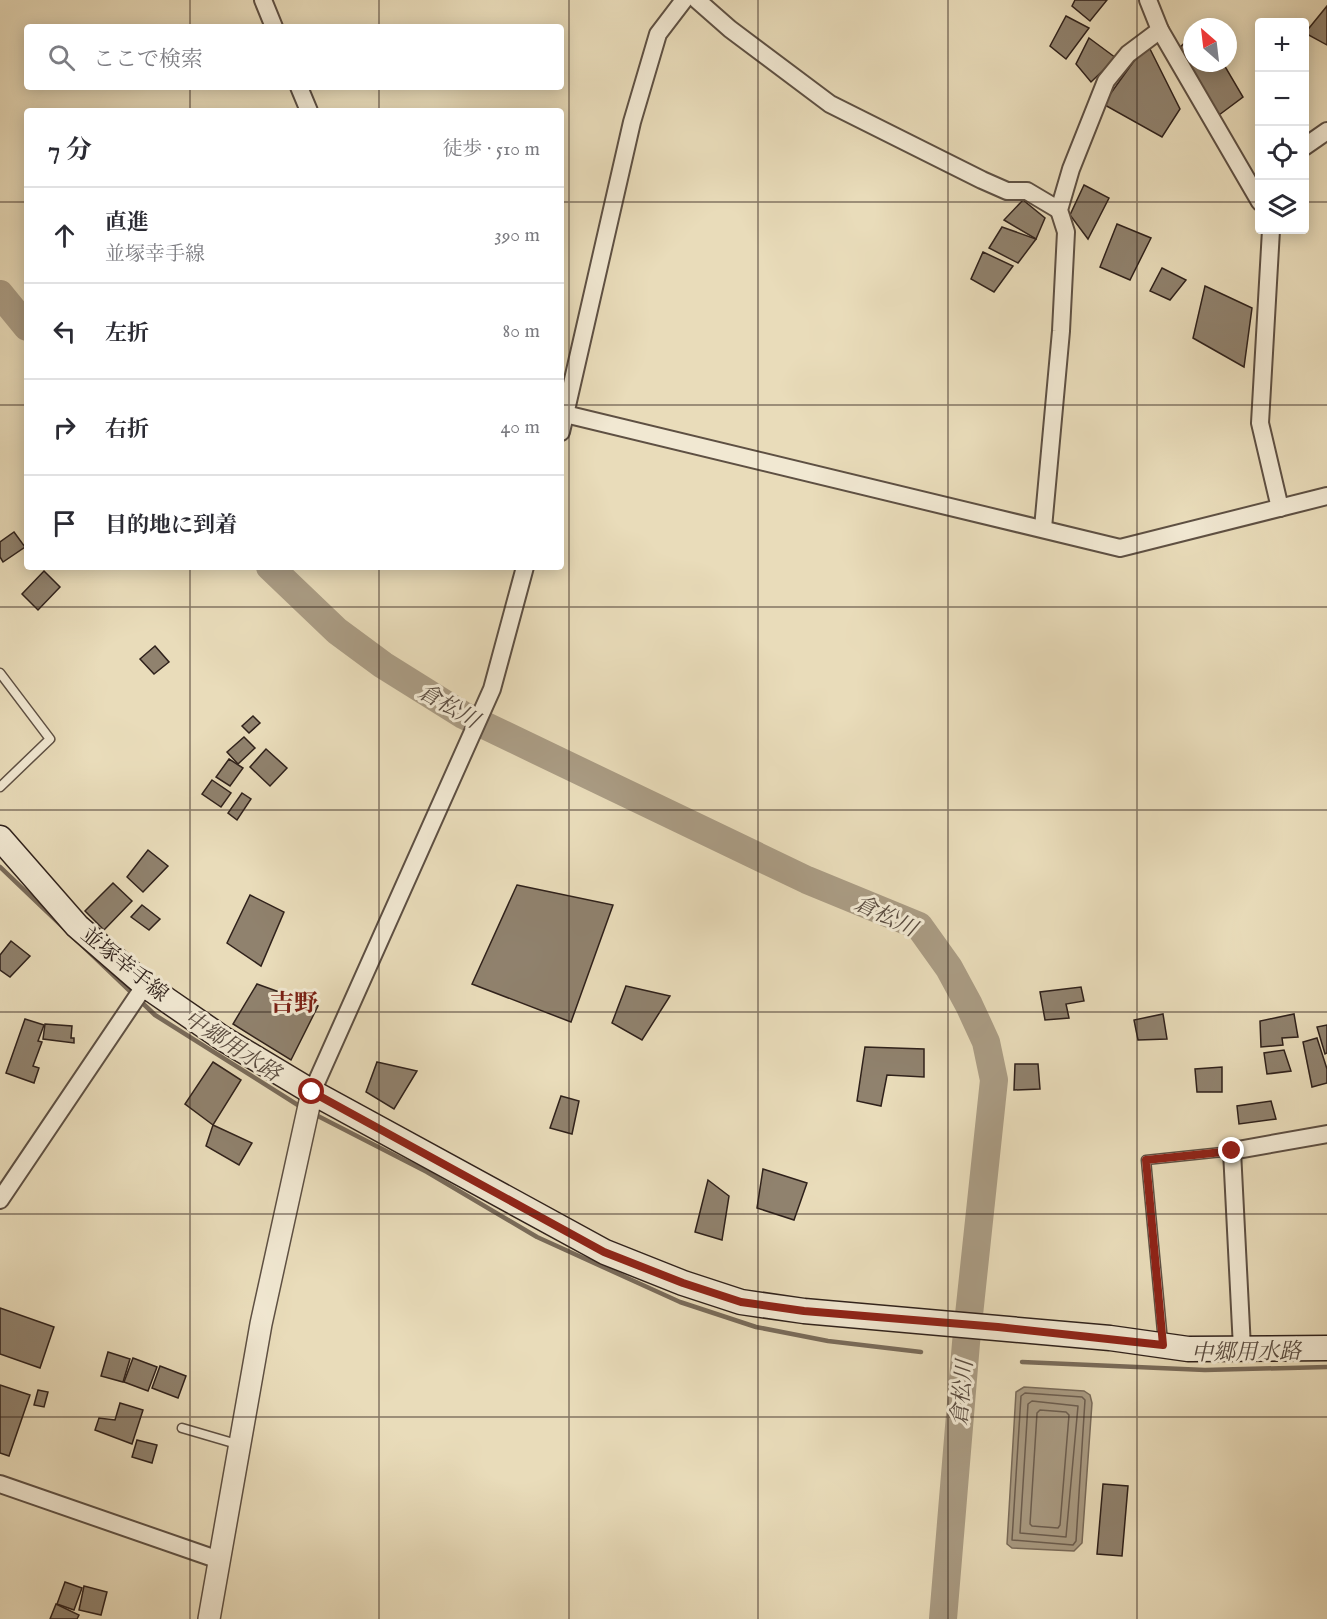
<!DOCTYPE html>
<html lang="ja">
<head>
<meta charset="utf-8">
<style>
	body { margin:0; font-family:"IM FELL English","Noto Serif JP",serif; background:#f2f2f3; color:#2b2b33 }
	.controls { position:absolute; right:18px; top:18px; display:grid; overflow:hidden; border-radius:6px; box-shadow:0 3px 15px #0003 }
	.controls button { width:54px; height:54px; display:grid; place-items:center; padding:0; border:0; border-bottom:2px solid #e1e1e2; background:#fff; color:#2b2b33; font:30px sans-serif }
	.compass { position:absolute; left:1183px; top:18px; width:54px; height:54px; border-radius:50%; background:#fff; box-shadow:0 3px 15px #0003; rotate:332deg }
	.stop { position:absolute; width:18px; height:18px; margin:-14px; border:4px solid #8f2418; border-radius:50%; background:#fff }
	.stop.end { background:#8f2418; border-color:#fff; box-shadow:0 2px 6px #0008 }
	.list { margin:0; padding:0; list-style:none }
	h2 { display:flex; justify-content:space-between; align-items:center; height:78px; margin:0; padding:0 24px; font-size:26px }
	h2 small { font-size:20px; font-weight:400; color:#7c7c81 }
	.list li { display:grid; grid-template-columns:39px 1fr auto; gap:18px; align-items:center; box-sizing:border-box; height:96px; padding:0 24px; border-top:2px solid #e1e1e2 }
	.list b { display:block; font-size:22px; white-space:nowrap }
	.list p { margin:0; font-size:20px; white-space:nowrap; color:#7c7c81 }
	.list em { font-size:20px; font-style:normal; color:#7c7c81 }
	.icon { flex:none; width:33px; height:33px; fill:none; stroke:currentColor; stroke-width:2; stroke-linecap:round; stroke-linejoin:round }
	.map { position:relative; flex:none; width:1327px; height:1619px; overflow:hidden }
	.search { position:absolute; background:#fff; box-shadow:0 3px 15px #0003; left:24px; top:24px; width:540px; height:66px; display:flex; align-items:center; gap:15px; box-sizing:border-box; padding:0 21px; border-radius:6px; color:#7c7c81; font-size:22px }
	.panel { position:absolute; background:#fff; box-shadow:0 3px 15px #0003; left:24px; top:108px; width:540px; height:462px; border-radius:6px }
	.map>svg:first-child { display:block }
</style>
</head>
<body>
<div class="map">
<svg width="1327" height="1619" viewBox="0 0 1327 1619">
	<rect width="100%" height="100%" fill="#e9dcba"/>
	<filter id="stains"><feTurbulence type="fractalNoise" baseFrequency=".00333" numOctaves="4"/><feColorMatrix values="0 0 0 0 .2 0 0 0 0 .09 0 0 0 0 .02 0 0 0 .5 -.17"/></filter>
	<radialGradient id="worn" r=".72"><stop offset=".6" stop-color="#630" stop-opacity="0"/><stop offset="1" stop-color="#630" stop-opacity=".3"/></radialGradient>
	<polygon fill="#aa9c84" stroke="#796b5a" stroke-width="1.5" points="1024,1387 1084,1391 1090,1395 1092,1403 1082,1543 1074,1551 1012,1548 1007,1544 1016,1392"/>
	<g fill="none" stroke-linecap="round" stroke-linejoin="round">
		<g stroke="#6c5e50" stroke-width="1.5">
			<polygon points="1025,1393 1082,1397 1085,1400 1076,1541 1073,1545 1012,1540 1021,1396"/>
			<polygon points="1032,1401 1078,1406 1066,1537 1020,1533 1028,1404"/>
			<polygon points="1040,1410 1066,1412 1069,1415 1060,1525 1058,1528 1032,1526 1030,1524 1037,1413"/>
		</g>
		<g stroke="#796b5a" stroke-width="4.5">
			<polyline points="0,867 155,1015 301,1107"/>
			<polyline points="314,1114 427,1172 537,1237 680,1302 756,1327 828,1341 921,1352"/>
			<polyline points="1022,1362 1205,1370 1327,1367"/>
		</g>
		<g stroke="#aa9c84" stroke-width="28">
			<polyline points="0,294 27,327"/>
			<polyline points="270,567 337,631 383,665 463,715 807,880 919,926 949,968 969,1005 986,1042 994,1080 966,1343 943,1619"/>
		</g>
	</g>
	<g fill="#90826e" stroke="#2f211b" stroke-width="1.5">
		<polygon points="1075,0 1107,0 1090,21 1072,6"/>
		<polygon points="1327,6 1327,45 1305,33"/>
		<polygon points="1066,16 1089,28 1066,59 1050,46"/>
		<polygon points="1192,36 1192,63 1223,63 1243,97 1215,118 1177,50"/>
		<polygon points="1089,38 1116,58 1091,82 1076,64"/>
		<polygon points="1147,43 1180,109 1162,137 1103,104"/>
		<polygon points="1084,185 1109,198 1088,239 1070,215"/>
		<polygon points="1023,200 1045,218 1036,239 1004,220"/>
		<polygon points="1117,224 1151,238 1130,280 1100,267"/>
		<polygon points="1002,227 1036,239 1018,263 989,248"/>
		<polygon points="983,252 1013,266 994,292 971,279"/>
		<polygon points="1162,268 1186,280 1170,300 1150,291"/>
		<polygon points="1205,286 1252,308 1244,367 1193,338"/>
		<polygon points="14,532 25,547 3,562 0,557 0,542"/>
		<polygon points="44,571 60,587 38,610 22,594"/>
		<polygon points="155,646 169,662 154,674 140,659"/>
		<polygon points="253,716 260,723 249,733 242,726"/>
		<polygon points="244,737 255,748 238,764 227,752"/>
		<polygon points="266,749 287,768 270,786 250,767"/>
		<polygon points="229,759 243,768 230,786 216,777"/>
		<polygon points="212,780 231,793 221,807 202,794"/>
		<polygon points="242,793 251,799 237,820 228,813"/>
		<polygon points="148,850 168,866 143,892 127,877"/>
		<polygon points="113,883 132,901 104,930 85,911"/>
		<polygon points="517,885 613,905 571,1022 472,984"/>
		<polygon points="250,895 284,912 261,966 227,943"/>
		<polygon points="142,905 160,919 149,930 131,917"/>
		<polygon points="11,941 30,956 10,977 0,970 0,955"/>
		<polygon points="257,984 318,1006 291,1060 233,1024"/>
		<polygon points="626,986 670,996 642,1040 612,1023"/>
		<polygon points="1081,987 1084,1001 1066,1004 1069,1018 1045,1020 1040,992"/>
		<polygon points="1163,1014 1167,1039 1138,1040 1134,1020"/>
		<polygon points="1294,1014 1298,1037 1282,1038 1283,1045 1261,1047 1260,1021"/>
		<polygon points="25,1019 44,1025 38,1041 42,1042 33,1066 39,1068 34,1083 6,1073"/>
		<polygon points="45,1024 72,1026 71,1038 74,1038 74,1043 43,1039"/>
		<polygon points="1327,1025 1327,1053 1325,1054 1317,1027"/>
		<polygon points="1317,1038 1327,1069 1327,1083 1312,1087 1303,1042"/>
		<polygon points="865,1047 924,1049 924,1077 887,1075 881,1106 857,1101"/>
		<polygon points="1284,1050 1291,1071 1267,1074 1264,1053"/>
		<polygon points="213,1062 241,1080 213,1125 185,1104"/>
		<polygon points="377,1062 417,1071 394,1109 366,1092"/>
		<polygon points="1015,1064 1038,1064 1040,1089 1014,1090"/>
		<polygon points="1222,1067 1222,1092 1197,1092 1195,1069"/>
		<polygon points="561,1096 579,1101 572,1134 550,1128"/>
		<polygon points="1271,1101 1276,1119 1239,1124 1237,1106"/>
		<polygon points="213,1125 252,1143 239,1165 206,1146"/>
		<polygon points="763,1169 807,1183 794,1220 757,1208"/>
		<polygon points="708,1180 729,1196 722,1240 695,1232"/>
		<polygon points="0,1308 54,1327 40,1368 0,1354"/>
		<polygon points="108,1352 130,1359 123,1382 101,1376"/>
		<polygon points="133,1358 157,1367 148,1391 124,1382"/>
		<polygon points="160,1366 186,1376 178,1398 152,1388"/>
		<polygon points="0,1385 30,1395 9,1456 0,1453"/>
		<polygon points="38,1390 48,1392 44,1407 34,1405"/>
		<polygon points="120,1403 143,1410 132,1444 95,1430 99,1418 115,1420"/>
		<polygon points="137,1440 157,1445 152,1463 132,1457"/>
		<polygon points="1103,1484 1128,1486 1122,1556 1097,1554"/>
		<polygon points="65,1582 82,1588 74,1610 57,1604"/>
		<polygon points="84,1586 107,1592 101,1615 79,1610"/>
		<polygon points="56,1604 79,1615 77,1619 50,1619"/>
	</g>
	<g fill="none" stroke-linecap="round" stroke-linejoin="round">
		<defs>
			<g id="service">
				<polyline points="0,673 50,739 0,787"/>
				<polyline points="1163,1342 1146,1160 1232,1151"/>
				<polyline points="182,1428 240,1445"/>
			</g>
			<g id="minor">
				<polyline points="263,0 274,27"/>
				<polyline points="697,0 730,29 830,104 982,180 1007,191 1027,191 1059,210"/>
				<polyline points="1148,0 1160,30 1260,202"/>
				<polyline points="299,87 309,111"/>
				<polyline points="1304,147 1327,131"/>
				<polyline points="1271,230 1260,423 1280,508"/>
				<polyline points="561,413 1120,548 1327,496"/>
				<polyline points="561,432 632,122 658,34 684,0"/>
				<polyline points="1043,528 1061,331 1066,232 1059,210 1071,169 1106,81 1128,54 1160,30"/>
				<polyline points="312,1092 492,689 525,567"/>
				<polyline points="0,1200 145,985"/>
				<polyline points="1242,1348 1232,1151 1327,1134"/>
				<polyline points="0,1484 219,1560"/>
			</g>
			<polyline id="tertiary" points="209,1619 261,1324 312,1092"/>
			<polyline id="secondary" points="0,838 77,926 145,985 222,1038 312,1092 605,1252 683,1283 741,1302 804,1311 1110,1338 1188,1349 1327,1348"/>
		</defs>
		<use href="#service" stroke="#5e5043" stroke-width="11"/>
		<use href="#minor" stroke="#5e5043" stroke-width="20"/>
		<use href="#tertiary" stroke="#5e5043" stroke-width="24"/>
		<use href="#secondary" stroke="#2f211b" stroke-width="27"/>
		<use href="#service" stroke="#f1e8d2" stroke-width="8"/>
		<use href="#minor" stroke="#f1e8d2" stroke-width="16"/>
		<use href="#tertiary" stroke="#f1e8d2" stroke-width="21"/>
		<use href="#secondary" stroke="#f1e8d2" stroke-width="24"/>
	</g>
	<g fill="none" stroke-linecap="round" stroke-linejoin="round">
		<polyline stroke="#8f2418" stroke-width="8" points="312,1092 604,1252 683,1283 741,1302 804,1311 998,1327 1163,1345 1146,1160 1232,1151"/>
	</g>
	<path fill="none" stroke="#2f211b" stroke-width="1.5" stroke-opacity="0.55" d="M190 0V27M379 0V27M569 0V1619M758 0V1619M948 0V1619M1137 0V1619M190 87V111M379 87V111M0 202H27M561 202H1260M1304 202H1327M0 405H27M561 405H1327M190 567V1619M379 567V1619M0 607H1327M0 810H1327M0 1012H1327M0 1214H1327M0 1417H1327"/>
	<g text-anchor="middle" stroke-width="6" stroke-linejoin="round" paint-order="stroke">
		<g font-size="21" fill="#2f211b" stroke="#f1e8d2">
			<text transform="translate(125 964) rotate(39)" y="7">並塚幸手線</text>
		</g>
		<g font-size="22" font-style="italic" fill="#5a4c40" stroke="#f1e8d2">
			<text transform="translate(449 705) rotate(30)" y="8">倉松川</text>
			<text transform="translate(886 915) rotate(26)" y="8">倉松川</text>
			<text transform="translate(233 1045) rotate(33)" y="8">中郷用水路</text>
			<text transform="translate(1246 1351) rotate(-1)" y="8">中郷用水路</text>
			<text transform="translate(961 1393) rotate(-85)" y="8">倉松川</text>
		</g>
		<g font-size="24" font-weight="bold" fill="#7a1f14" stroke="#f1e8d2">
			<text x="294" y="1011">吉野</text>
		</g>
	</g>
	<rect width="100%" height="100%" filter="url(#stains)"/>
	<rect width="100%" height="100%" fill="url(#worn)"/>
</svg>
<div class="controls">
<button>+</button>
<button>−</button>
<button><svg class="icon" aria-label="locate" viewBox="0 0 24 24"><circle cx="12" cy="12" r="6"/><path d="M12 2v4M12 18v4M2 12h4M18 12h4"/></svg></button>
<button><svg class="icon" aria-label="layers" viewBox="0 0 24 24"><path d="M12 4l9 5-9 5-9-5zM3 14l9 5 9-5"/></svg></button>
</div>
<svg class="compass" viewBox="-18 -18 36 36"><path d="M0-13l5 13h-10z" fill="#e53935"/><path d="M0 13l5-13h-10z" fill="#7c7c81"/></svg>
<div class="stop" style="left:312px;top:1092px"></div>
<div class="stop end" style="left:1232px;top:1151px"></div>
<div class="search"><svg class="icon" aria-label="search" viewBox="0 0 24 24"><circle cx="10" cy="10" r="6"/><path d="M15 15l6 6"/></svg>ここで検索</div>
<section class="panel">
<h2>7 分<small>徒歩 · 510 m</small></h2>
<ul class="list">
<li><svg class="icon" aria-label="ahead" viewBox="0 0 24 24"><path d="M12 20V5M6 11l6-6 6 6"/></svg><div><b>直進</b><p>並塚幸手線</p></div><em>390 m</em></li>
<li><svg class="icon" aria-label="left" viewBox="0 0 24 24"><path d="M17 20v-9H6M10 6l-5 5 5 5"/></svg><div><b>左折</b></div><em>80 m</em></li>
<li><svg class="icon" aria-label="right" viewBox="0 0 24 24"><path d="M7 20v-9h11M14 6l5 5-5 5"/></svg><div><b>右折</b></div><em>40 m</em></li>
<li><svg class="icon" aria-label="arrive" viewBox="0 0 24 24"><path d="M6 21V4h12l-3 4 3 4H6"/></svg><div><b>目的地に到着</b></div></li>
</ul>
</section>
</div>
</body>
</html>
